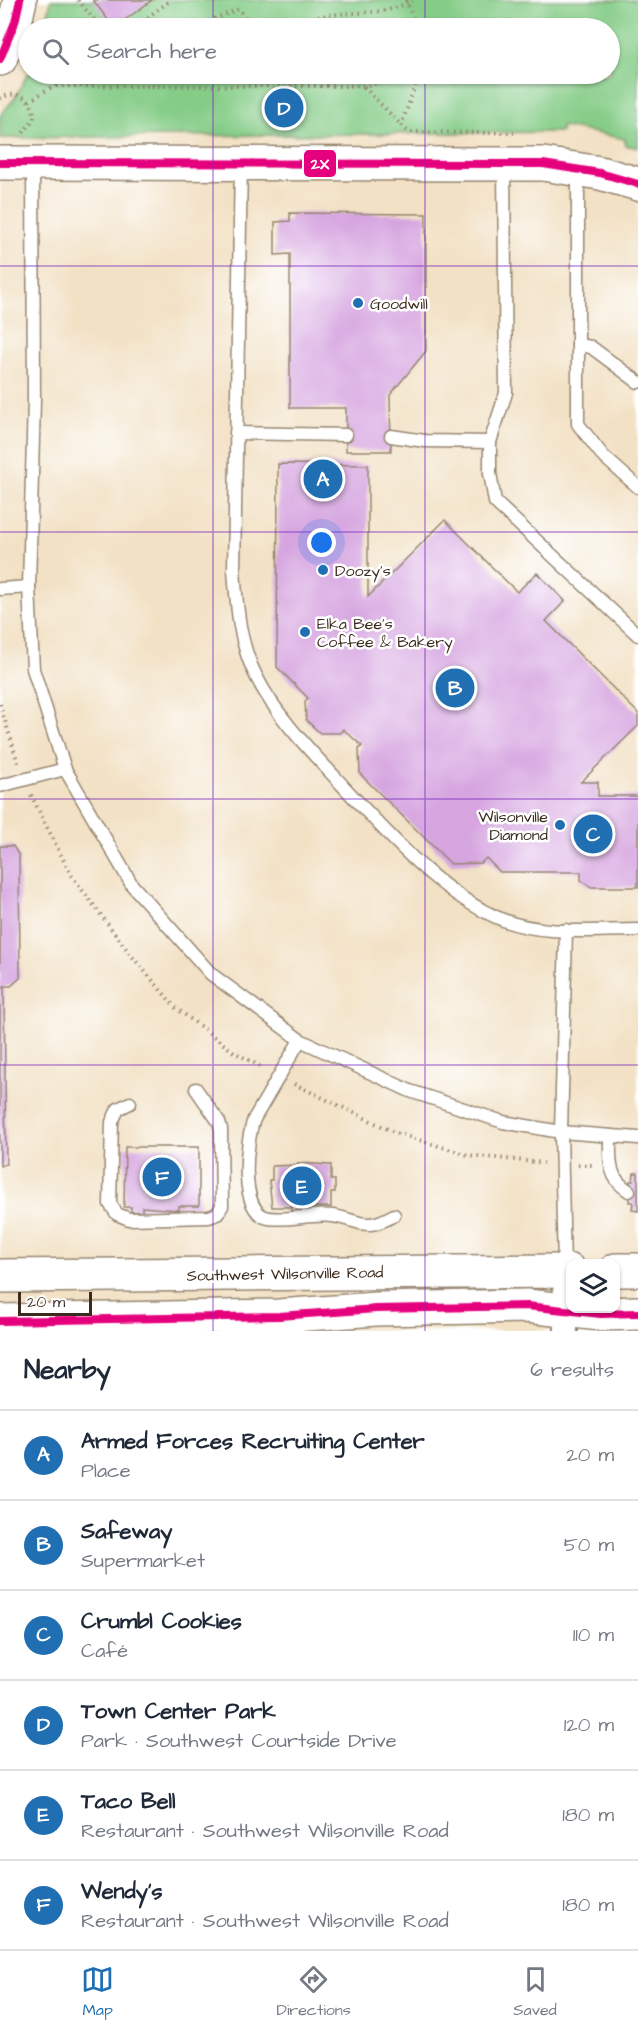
<!DOCTYPE html>
<html lang="en">
<head>
<meta charset="utf-8">
<style>
	body { margin:0; font-family:"Architects Daughter",sans-serif; background:#f2f2f3; color:#1f2937 }
	.controls { position:absolute; right:18px; bottom:18px; display:grid; overflow:hidden; border-radius:12px; box-shadow:0 2px 4px #0004 }
	.controls button { width:54px; height:54px; display:grid; place-items:center; padding:0; border:0; border-bottom:2px solid #e0e1e3; background:#fff; color:#1f2937; font:30px sans-serif }
	.scale { position:absolute; left:18px; bottom:15px; width:74px; box-sizing:border-box; padding-left:6px; border:3px solid #3b2a1e; border-top:0; font-size:16px; line-height:21px; white-space:nowrap; color:#3b2a1e; -webkit-text-stroke:4px #fff; paint-order:stroke }
	.you { position:absolute; left:322px; top:543px; width:21px; height:21px; margin:-15px; border:4px solid #fff; border-radius:50%; background:#1a73e8; box-shadow:0 0 0 9px #1a73e833 }
	.badge { display:grid; place-items:center; width:39px; height:39px; border-radius:50%; background:#1f6fb2; color:#fff; font-size:20px; font-weight:700 }
	.pin { position:absolute; translate:-50% -50%; border:3px solid #fff; box-shadow:0 2px 6px #0006 }
	.list { margin:0; padding:0; list-style:none }
	h2 { display:flex; justify-content:space-between; align-items:center; height:78px; margin:0; padding:0 24px; font-size:26px }
	h2 small { font-size:20px; font-weight:400; color:#747a83 }
	.list li { display:grid; grid-template-columns:39px 1fr auto; gap:18px; align-items:center; box-sizing:border-box; height:90px; padding:0 24px; border-top:2px solid #e0e1e3 }
	.list b { display:block; font-size:22px; white-space:nowrap }
	.list p { margin:0; font-size:20px; white-space:nowrap; color:#747a83 }
	.list em { font-size:20px; font-style:normal; color:#747a83 }
	.icon { flex:none; width:33px; height:33px; fill:none; stroke:currentColor; stroke-width:2; stroke-linecap:round; stroke-linejoin:round }
	.map { position:relative; flex:none; width:638px; height:1331px; overflow:hidden }
	.search { position:absolute; background:#fff; box-shadow:0 2px 4px #0004; left:18px; right:18px; top:18px; height:66px; display:flex; align-items:center; gap:15px; box-sizing:border-box; padding:0 21px; border-radius:33px; color:#747a83; font-size:22px }
	.sheet { height:618px; background:#fff }
	nav { display:flex; justify-content:space-around; align-items:center; box-sizing:border-box; height:84px; border-top:2px solid #e0e1e3; background:#fff; font-size:16px; color:#747a83 }
	nav a { display:grid; justify-items:center; gap:3px }
	nav .on { color:#1f6fb2 }
	.map>svg:first-child { display:block }
</style>
</head>
<body>
<div class="map">
<svg width="638" height="1331" viewBox="0 0 638 1331">
	<rect width="100%" height="100%" fill="#fff"/>
	<filter id="ink" filterUnits="userSpaceOnUse"><feTurbulence type="fractalNoise" baseFrequency=".0167" numOctaves="2"/><feDisplacementMap in="SourceGraphic" scale="12" xChannelSelector="R" yChannelSelector="G"/><feConvolveMatrix kernelMatrix="1 2 1 2 8 2 1 2 1" color-interpolation-filters="sRGB"/></filter>
	<filter id="wash" filterUnits="userSpaceOnUse"><feTurbulence type="fractalNoise" baseFrequency=".008" numOctaves="4" result="noise"/><feDisplacementMap in="SourceGraphic" scale="24" xChannelSelector="R" yChannelSelector="G"/><feGaussianBlur stdDeviation="1.35" result="paint"/><feColorMatrix in="noise" values="0 0 0 0 0 0 0 0 0 0 0 0 0 0 0 0 0 1.4 0 .05"/><feComposite in="paint" operator="in"/></filter>
	<g filter="url(#wash)">
		<rect width="100%" height="100%" fill="#f2e1c4"/>
		<polygon fill="#85cc87" stroke="#607b52" stroke-width="1.5" points="51,0 638,0 638,148 625,145 625,139 561,126 561,132 0,138 0,116 14,99 28,73 610,74 610,28 45,28"/>
		<g id="blocks">
			<g fill="#d6a5e0">
				<polygon points="93,0 152,0 114,28"/>
				<polygon points="290,213 426,214 426,351 390,395 391,451 346,451 346,408 290,408 290,254 275,255 275,222 290,221"/>
				<polygon points="278,464 368,465 368,597 445,520 517,592 537,573 565,601 546,621 638,713 638,726 581,782 598,782 598,796 638,796 638,887 591,887 581,880 581,872 500,872 486,858 481,863 451,864 360,774 359,749 362,746 343,729 340,733 320,733 306,720 305,701 308,698 277,667"/>
				<polygon points="0,846 13,846 19,856 20,971 20,978 11,986 4,986 6,1164 0,1166"/>
				<polygon points="125,1147 199,1147 199,1206 179,1206 179,1210 142,1207 142,1212 131,1212 131,1207 124,1207"/>
				<polygon points="298,1163 331,1165 331,1180 335,1180 335,1192 331,1192 331,1207 310,1207 310,1211 292,1211 292,1207 272,1207 269,1180 272,1180 272,1166 298,1165"/>
				<polygon points="634,1173 638,1173 638,1211 632,1210 633,1202 629,1202 630,1181 633,1181"/>
			</g>
		</g>
	</g>
	<g filter="url(#ink)">
		<use href="#blocks" fill-opacity="0" stroke="#968671" stroke-width="1.5"/>
		<g fill="none" stroke-linecap="round" stroke-linejoin="round">
			<defs>
				<g id="lane">
					<path d="M241 163 234 570C237 607 239 643 256 676 277 718 312 752 343 786 388 834 441 895 503 920 544 936 594 930 638 930"/>
					<polyline points="33,164 34,400 29,587 33,669 65,769 132,885 211,974 300,1040 410,1091 503,1122 561,1132 638,1138"/>
					<polyline points="504,164 506,393 490,442 490,473 495,502 638,635"/>
					<polyline points="578,172 578,424 603,456 638,487"/>
					<polyline points="578,345 591,347 638,382"/>
					<polyline points="236,433 346,435"/>
					<polyline points="391,436 425,441 490,442"/>
					<polyline points="0,589 29,587"/>
					<polyline points="0,786 65,769"/>
					<path d="M300 1040 254 1119C246 1141 238 1213 269 1218 290 1221 313 1213 333 1216 362 1221 365 1232 394 1215"/>
					<polyline points="130,1103 118,1109 112,1122 110,1204 117,1214 129,1219 209,1217 217,1214 222,1206 221,1129 219,1122 196,1089"/>
					<path d="M610 1136C610 1159 607 1178 629 1191"/>
					<polyline points="564,1269 561,1132 566,930"/>
				</g>
				<polyline id="street" points="564,1271 566,1331"/>
				<g id="secondary">
					<polyline points="0,59 15,22 20,0"/>
					<polyline points="0,163 543,164 600,173 638,184"/>
				</g>
				<g id="primary">
					<polyline points="616,1270 638,1270"/>
					<polyline points="0,1276 570,1271"/>
					<polyline points="0,1321 279,1316 376,1309 527,1306 601,1314 638,1313"/>
				</g>
			</defs>
			<use href="#lane" stroke="#968671" stroke-width="15"/>
			<use href="#street" stroke="#968671" stroke-width="26"/>
			<use href="#secondary" stroke="#968671" stroke-width="36"/>
			<use href="#primary" stroke="#968671" stroke-width="36"/>
			<g stroke="#968671" stroke-width="4" stroke-dasharray="1.5 4.5" stroke-linecap="butt">
				<polyline points="78,0 101,28"/>
				<polyline points="406,0 417,28"/>
				<polyline points="133,28 171,0"/>
				<polyline points="192,28 239,9 253,28"/>
				<path d="M290 28C329 3 376 23 412 0"/>
				<polyline points="286,74 295,84"/>
				<polyline points="62,84 87,74"/>
				<polyline points="56,86 363,86 419,74"/>
				<polyline points="364,87 408,132 514,133"/>
				<path d="M0 99C17 88 35 99 34 119L23 133"/>
				<polyline points="29,101 73,74"/>
				<polyline points="401,126 419,74"/>
				<polyline points="0,704 18,763"/>
				<polyline points="31,795 71,875 131,955 176,1008 234,1052 263,1068"/>
				<polyline points="294,1084 396,1133 468,1155 544,1163"/>
				<polyline points="578,1165 595,1165"/>
			</g>
			<use href="#lane" stroke="#fff" stroke-width="12"/>
			<use href="#street" stroke="#fff" stroke-width="22"/>
			<use href="#secondary" stroke="#fff" stroke-width="33"/>
			<use href="#primary" stroke="#fff" stroke-width="33"/>
			<defs>
				<g id="bus-1">
					<polyline points="0,59 15,22 20,0"/>
					<polyline points="0,163 543,164 600,173 638,184"/>
					<polyline points="0,1321 279,1316 376,1309 527,1306 601,1314 638,1313"/>
				</g>
			</defs>
			<use href="#bus-1" stroke="#fff" stroke-width="12"/>
			<use href="#bus-1" stroke="#e5007d" stroke-width="8"/>
		</g>
	</g>
	<path fill="none" stroke="#7b2cbf" stroke-width="1.5" stroke-opacity="0.55" d="M213 0V28M425 0V28M213 74V1331M425 74V1331M0 266H638M0 532H638M0 799H638M0 1065H638"/>
	<g fill="#1f6fb2" stroke="#fff" stroke-width="2">
		<circle cx="358" cy="303" r="6"/>
		<circle cx="323" cy="570" r="6"/>
		<circle cx="305" cy="632" r="6"/>
		<circle cx="560" cy="825" r="6"/>
	</g>
	<g text-anchor="middle" stroke-width="5" stroke-linejoin="round" paint-order="stroke">
		<g font-size="16" fill="#3b2a1e" stroke="#fff" text-anchor="start">
			<text x="370" y="309">Goodwill</text>
			<text x="335" y="576">Doozy's</text>
			<text x="317" y="629">Elka Bee's<tspan x="317" dy="18">Coffee &amp; Bakery</tspan></text>
			<text x="548" y="822" text-anchor="end">Wilsonville<tspan x="548" dy="18">Diamond</tspan></text>
		</g>
		<g font-size="16" fill="#3b2a1e" stroke="#fff">
			<text transform="translate(285 1273) rotate(-1)" y="6">Southwest Wilsonville Road</text>
		</g>
	</g>
	<rect stroke="#fff" stroke-width="2" x="303" y="149" width="34" height="29" rx="6" fill="#e5007d"/>
	<g font-size="16" text-anchor="middle" font-weight="bold" fill="#fff">
		<text x="320" y="169">2X</text>
	</g>
</svg>
<div class="controls">
<button><svg class="icon" aria-label="layers" viewBox="0 0 24 24"><path d="M12 4l9 5-9 5-9-5zM3 14l9 5 9-5"/></svg></button>
</div>
<div class="scale">20 m</div>
<div class="you"></div>
<div class="pin badge" style="left:323px;top:479px">A</div>
<div class="pin badge" style="left:455px;top:688px">B</div>
<div class="pin badge" style="left:593px;top:834px">C</div>
<div class="pin badge" style="left:284px;top:108px">D</div>
<div class="pin badge" style="left:302px;top:1186px">E</div>
<div class="pin badge" style="left:162px;top:1177px">F</div>
<div class="search"><svg class="icon" aria-label="search" viewBox="0 0 24 24"><circle cx="10" cy="10" r="6"/><path d="M15 15l6 6"/></svg>Search here</div>
</div>
<section class="sheet">
<h2>Nearby<small>6 results</small></h2>
<ul class="list">
<li><span class="badge">A</span><div><b>Armed Forces Recruiting Center</b><p>Place</p></div><em>20 m</em></li>
<li><span class="badge">B</span><div><b>Safeway</b><p>Supermarket</p></div><em>50 m</em></li>
<li><span class="badge">C</span><div><b>Crumbl Cookies</b><p>Café</p></div><em>110 m</em></li>
<li><span class="badge">D</span><div><b>Town Center Park</b><p>Park · Southwest Courtside Drive</p></div><em>120 m</em></li>
<li><span class="badge">E</span><div><b>Taco Bell</b><p>Restaurant · Southwest Wilsonville Road</p></div><em>180 m</em></li>
<li><span class="badge">F</span><div><b>Wendy's</b><p>Restaurant · Southwest Wilsonville Road</p></div><em>180 m</em></li>
</ul>
</section>
<nav>
<a class="on"><svg class="icon" aria-label="map" viewBox="0 0 24 24"><path d="M3 6l6-2 6 2 6-2v14l-6 2-6-2-6 2zM9 4v14M15 6v14"/></svg>Map</a>
<a><svg class="icon" aria-label="directions" viewBox="0 0 24 24"><path d="M12 3l9 9-9 9-9-9zM9 14v-3h6M13 9l2 2-2 2"/></svg>Directions</a>
<a><svg class="icon" aria-label="saved" viewBox="0 0 24 24"><path d="M7 4h10v16l-5-4-5 4z"/></svg>Saved</a>
</nav>
</body>
</html>
